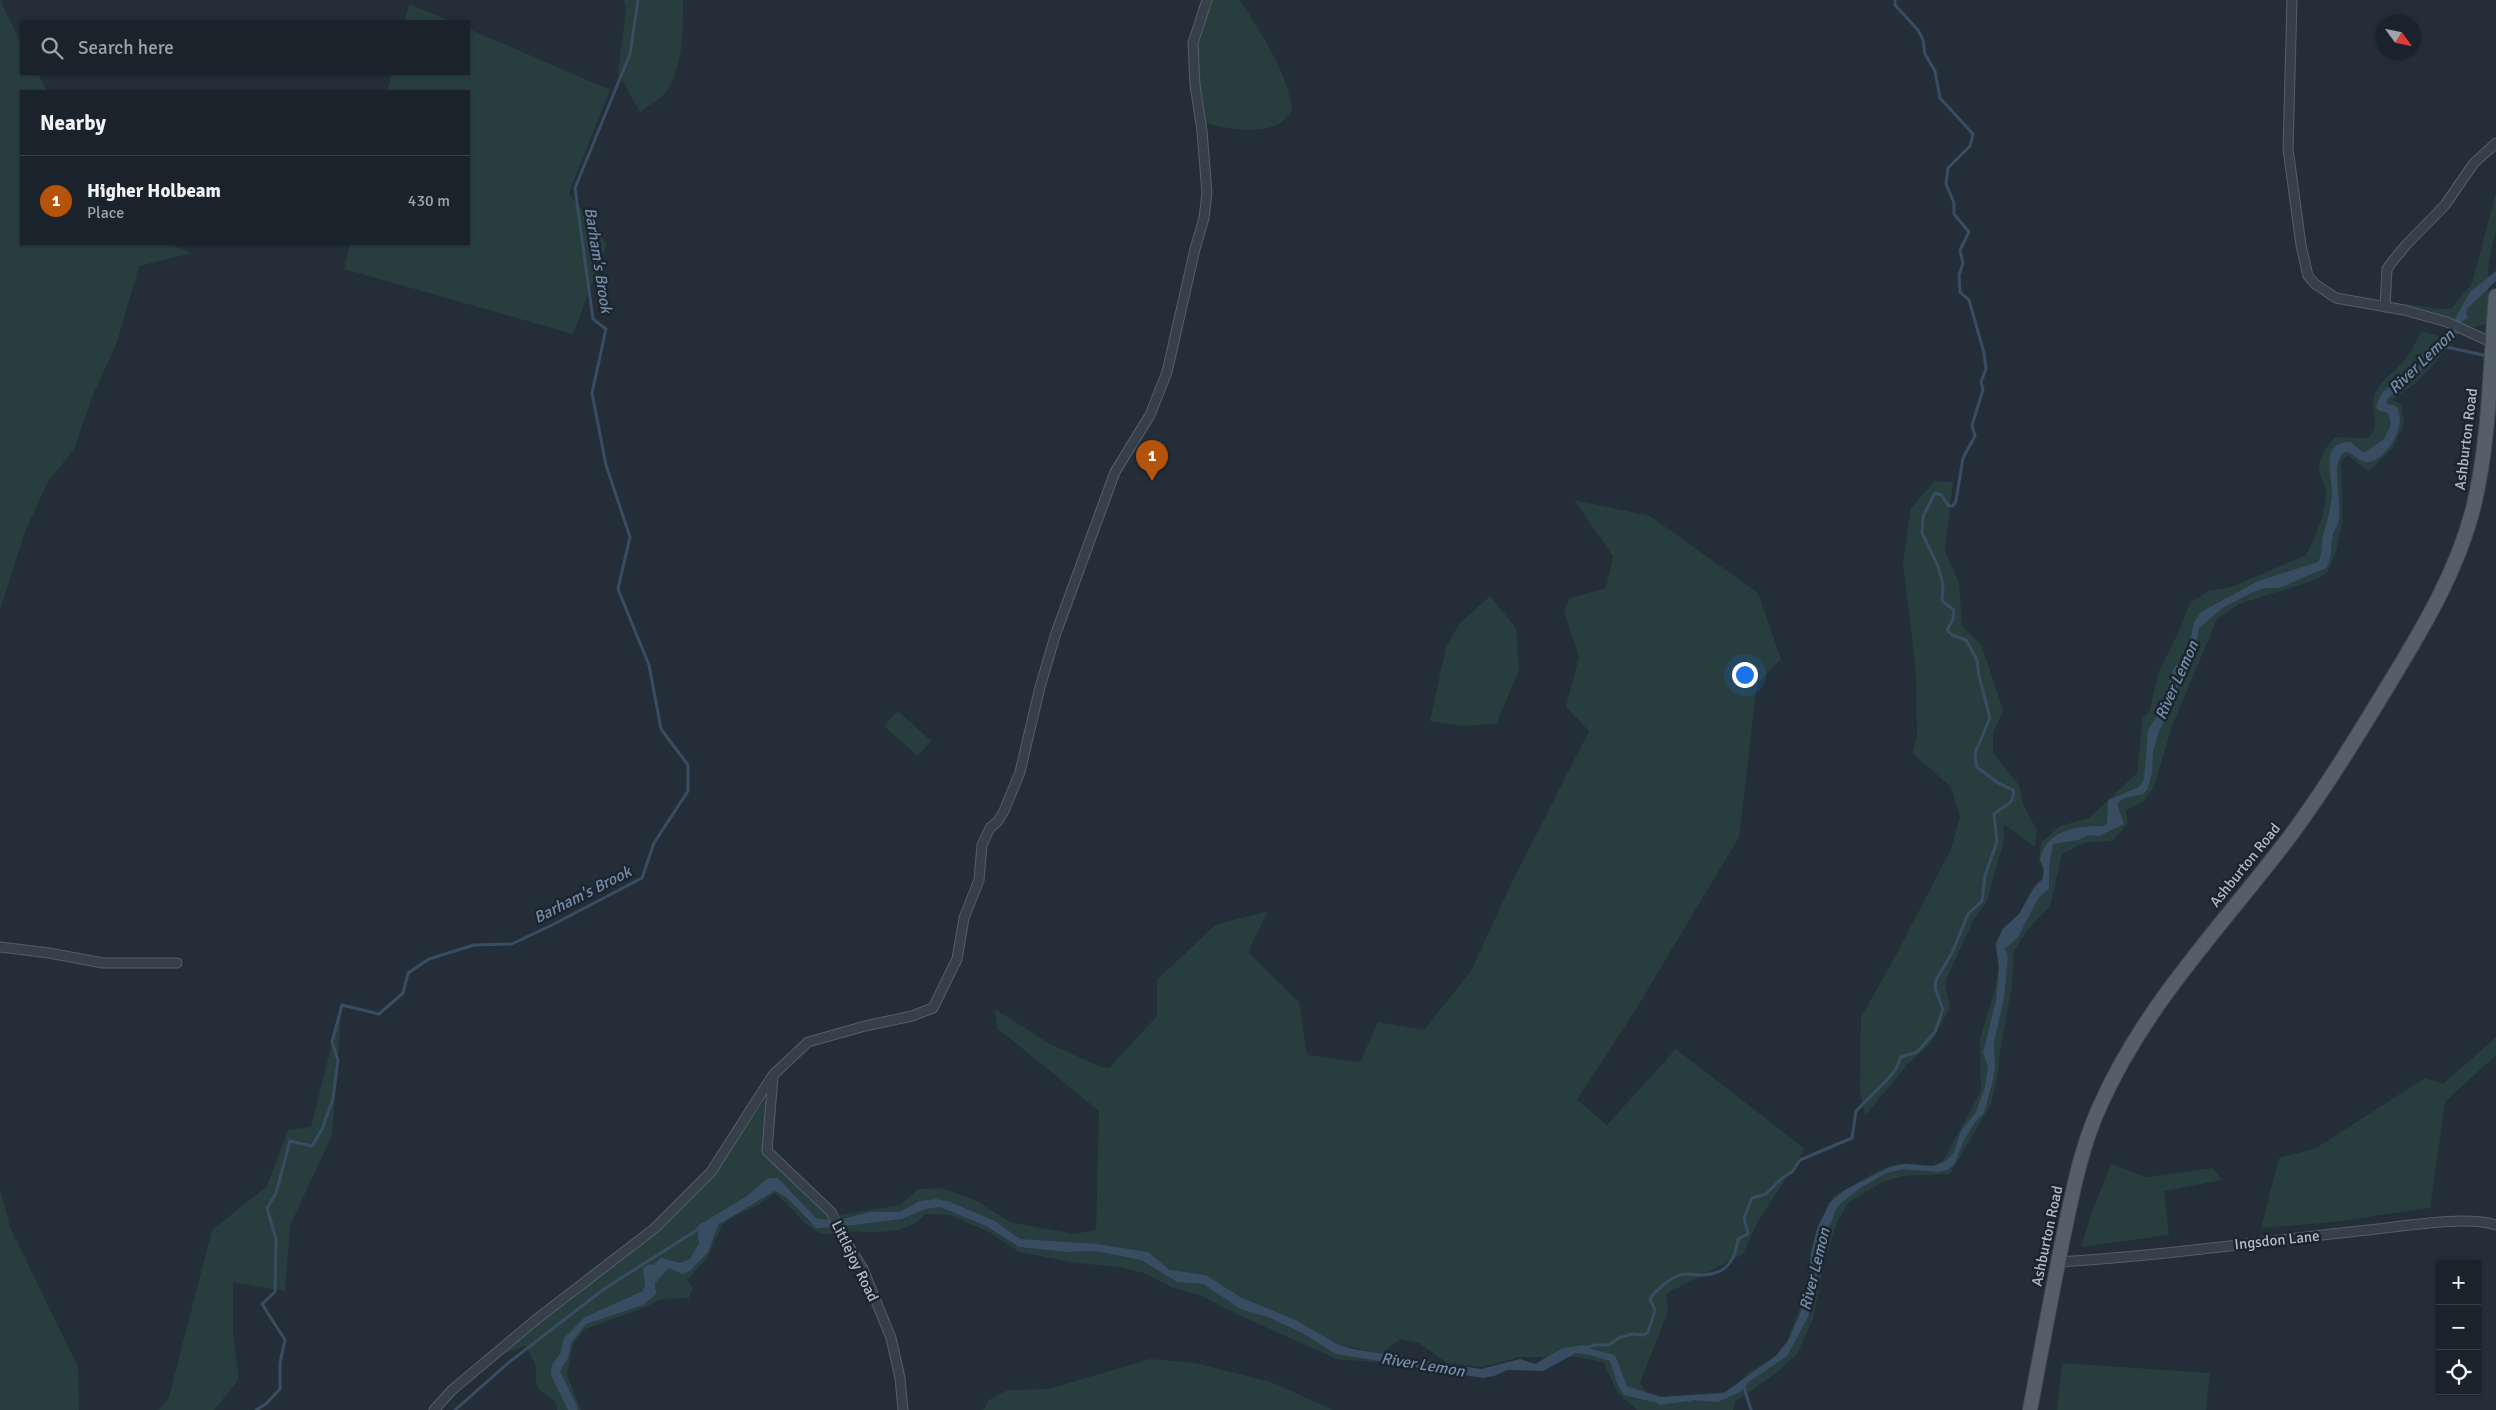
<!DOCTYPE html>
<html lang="en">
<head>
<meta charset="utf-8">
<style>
	body { margin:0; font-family:Signika,sans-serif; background:#232a33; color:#f1f3f6 }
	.controls { position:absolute; right:15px; bottom:15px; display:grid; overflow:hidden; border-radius:0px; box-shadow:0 1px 4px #0004 }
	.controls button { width:45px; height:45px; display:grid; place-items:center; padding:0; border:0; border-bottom:1px solid #383f47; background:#1a222b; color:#f1f3f6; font:25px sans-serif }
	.compass { position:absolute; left:2376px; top:15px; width:45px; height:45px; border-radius:50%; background:#1a222b; box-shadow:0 1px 4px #0004; rotate:123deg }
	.you { position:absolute; left:1744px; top:674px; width:18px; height:18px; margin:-12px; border:4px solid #fff; border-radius:50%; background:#1a73e8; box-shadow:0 0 0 8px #1a73e833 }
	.badge { display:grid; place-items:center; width:32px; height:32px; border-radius:50%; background:#b45309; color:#fff; font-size:16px; font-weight:700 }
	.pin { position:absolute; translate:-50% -41px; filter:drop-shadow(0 1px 2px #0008) }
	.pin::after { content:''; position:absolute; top:26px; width:18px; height:15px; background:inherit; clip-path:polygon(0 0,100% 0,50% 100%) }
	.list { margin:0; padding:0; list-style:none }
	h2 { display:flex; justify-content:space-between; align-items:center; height:65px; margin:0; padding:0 20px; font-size:21px }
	h2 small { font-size:16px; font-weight:400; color:#9fa4a9 }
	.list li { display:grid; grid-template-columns:32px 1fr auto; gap:15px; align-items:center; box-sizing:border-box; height:90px; padding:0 20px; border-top:1px solid #383f47 }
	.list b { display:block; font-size:19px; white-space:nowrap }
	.list p { margin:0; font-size:16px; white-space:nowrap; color:#9fa4a9 }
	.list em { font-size:16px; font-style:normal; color:#9fa4a9 }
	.icon { flex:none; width:28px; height:28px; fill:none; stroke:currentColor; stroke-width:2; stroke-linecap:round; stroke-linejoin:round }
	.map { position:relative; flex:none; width:2496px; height:1410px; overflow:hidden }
	.search { position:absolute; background:#1a222b; box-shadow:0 1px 4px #0004; left:20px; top:20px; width:450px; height:55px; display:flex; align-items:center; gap:12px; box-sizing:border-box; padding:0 18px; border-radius:0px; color:#9fa4a9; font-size:19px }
	.panel { position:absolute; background:#1a222b; box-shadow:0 1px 4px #0004; left:20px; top:90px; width:450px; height:155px; border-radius:0px }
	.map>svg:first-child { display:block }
</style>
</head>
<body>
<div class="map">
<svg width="2496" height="1410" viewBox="0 0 2496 1410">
	<rect width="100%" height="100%" fill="#232e39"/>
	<g fill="#283d3d" fill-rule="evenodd">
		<polygon points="0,0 21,43 21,74 38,74 47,91 21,91 21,244 170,244 191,253 139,266 117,342 93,395 74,449 47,483 25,532 0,610"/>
		<path d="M624 0H683C683 30 684 62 668 89 662 99 649 105 640 112L618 73 626 10Z"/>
		<path d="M1212 0H1240C1261 34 1287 70 1292 110 1289 114 1285 119 1282 122 1260 136 1227 128 1205 123 1201 100 1193 72 1197 49 1200 32 1206 16 1212 0Z"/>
		<polygon points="409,4 450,21 405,21"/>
		<polygon points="469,29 610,90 569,193 607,244 573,334 344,269 350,244 469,244 469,91 387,91 392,74 469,74"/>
		<polygon points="2496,193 2496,229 2488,267 2489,309 2486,324 2473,327 2414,309 2405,304 2440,309 2452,308 2472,283"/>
		<path d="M2421 331 2454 341 2417 382 2392 400 2401 404 2404 424 2392 449 2369 471 2347 455 2341 461 2343 518 2336 552 2327 573 2312 581 2239 604 2217 619 2172 726 2154 787 2143 802 2126 810 2128 824 2112 841 2083 843 2062 854 2050 906 2030 927 2014 950 2012 984 2000 1053 1998 1074 1991 1104 1950 1174 1902 1176 1883 1182 1849 1202 1837 1222 1823 1266 1813 1319 1797 1354 1776 1373 1735 1402 1733 1410H1637L1618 1393 1603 1362 1576 1357H1520L1482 1367 1447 1363 1419 1343 1401 1339 1385 1350 1384 1354 1337 1344 1296 1320 1242 1298 1206 1275 1177 1272 1117 1247 1020 1239 995 1221 948 1201 936 1199 919 1201 900 1212H870L837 1220 839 1227 901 1219 925 1209 940 1207 986 1226 1019 1247 1066 1252 1095 1251 1141 1260 1177 1282 1203 1284 1242 1310 1268 1317 1302 1333 1331 1351 1382 1361C1369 1364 1353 1359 1339 1360L1234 1313 1200 1295 1173 1288 1144 1273 1119 1267 1077 1263 1019 1252 989 1232 950 1215 925 1214C907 1237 872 1231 846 1232L840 1227V1231C812 1245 795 1206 774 1193L760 1204 733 1217 723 1224 707 1258 687 1280 693 1287 689 1298 661 1299 646 1307 585 1329 573 1344 567 1375 581 1410H557C557 1398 547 1397 540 1390 533 1381 538 1373 535 1364 533 1358 528 1352 525 1346L494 1357 657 1229 713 1173 774 1087 765 1144 835 1216 900 1205 918 1189 942 1188 977 1201 1010 1222 1074 1234 1096 1230 1099 1111 997 1028 995 1009 1050 1044 1101 1067 1109 1068 1157 1016V980L1215 925 1268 911 1248 952 1299 1002 1307 1055 1360 1062 1378 1022 1424 1030 1471 971 1511 884 1589 731 1566 707 1579 657 1564 612 1570 598 1606 588 1613 556 1574 500 1650 516 1758 593 1781 659 1757 684 1739 837 1638 1006 1577 1100 1607 1125 1676 1049 1805 1149 1757 1223 1743 1254 1666 1294 1668 1311 1640 1383 1646 1392 1665 1397 1724 1392 1733 1388 1749 1372 1772 1359 1787 1341 1809 1285 1810 1254 1818 1225 1834 1196 1874 1173 1890 1166 1906 1163 1931 1166 1943 1161 1981 1091 1980 1039 1995 989 1999 964 1995 944 2002 929 2019 914 2033 887 2042 878 2043 870 2039 859 2041 843 2060 826 2089 818 2137 773 2143 717 2149 712 2159 671 2179 631 2190 603 2208 591 2231 587 2306 555C2316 536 2325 515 2326 493 2326 487 2322 480 2320 474 2316 460 2326 447 2335 437L2368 438C2383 424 2367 409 2376 391 2381 381 2393 373 2400 365 2410 355 2415 343 2421 331ZM778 1178 816 1218 835 1221 809 1222 787 1198 775 1191 718 1225 697 1226Z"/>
		<polygon points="1934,481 1953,482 1945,551 1959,583 1962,626 1982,646 2003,710 1993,734 1993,753 2019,785 2023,804 2037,830 2035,847 2004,824 2004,840 1987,901 1974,919 1945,982 1950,1008 1931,1043 1908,1064 1865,1116 1860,1090 1861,1017 1895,957 1951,849 1960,817 1951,787 1912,753 1917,737 1916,671 1903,564 1911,508"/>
		<polygon points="1490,596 1516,628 1519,671 1496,724 1460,726 1430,721 1446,647 1459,624"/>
		<polygon points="898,711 931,741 918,756 884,726"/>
		<polygon points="342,1003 332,1135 290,1226 285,1291 233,1282 233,1335 239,1379 214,1410 159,1410 169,1397 212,1230 267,1186 288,1130 311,1127"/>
		<polygon points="2496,1037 2496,1055 2445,1102 2430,1208 2334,1222 2261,1228 2279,1158 2316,1148 2425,1078 2443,1084"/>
		<polygon points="2111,1164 2146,1177 2212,1168 2222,1180 2164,1191 2169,1235 2081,1247 2092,1212"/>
		<polygon points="0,1189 10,1227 78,1367 79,1410 0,1410"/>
		<polygon points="1150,1359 1196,1363 1271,1382 1333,1410 983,1410 989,1400 1008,1390 1049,1389"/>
		<polygon points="2062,1363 2210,1373 2206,1410 2057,1410"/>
	</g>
	<g fill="#394d62">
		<path d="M2496 271V281L2467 309 2466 313 2468 318 2462 321 2454 341 2432 356 2415 378 2388 398 2387 404 2396 406C2409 424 2386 461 2368 462 2358 463 2354 451 2344 452 2330 463 2342 502 2339 519 2338 525 2335 529 2333 534 2330 546 2333 557 2326 568L2279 588H2265L2253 592 2224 607 2199 628 2194 656 2181 677 2170 710 2159 731 2153 751 2152 774 2147 790 2143 794 2124 798 2117 804 2124 824 2099 836 2088 835 2078 840 2053 844 2049 867V889L2039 897 2018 937 2005 949 2008 957 2004 998 1994 1042 1995 1067 1993 1080 1984 1113 1975 1122 1964 1140 1954 1165 1947 1170 1938 1172 1903 1169 1887 1173 1860 1188 1840 1204 1834 1213 1832 1222 1824 1231 1819 1255 1813 1303 1807 1319 1787 1356 1750 1381 1740 1392 1718 1402 1692 1400 1690 1403 1688 1401 1659 1405 1658 1403 1624 1395 1618 1386 1610 1361 1590 1355 1576 1353 1543 1371 1507 1370 1494 1376 1483 1378 1336 1354 1302 1333 1268 1317 1242 1310 1203 1284 1177 1282 1141 1260 1095 1251 1066 1252 1019 1247 986 1226 940 1207 925 1209 902 1219 839 1227 838 1220 870 1212H900L919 1201 936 1199 948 1201 995 1221 1020 1239 1097 1244 1148 1252 1170 1270 1206 1275 1242 1298 1296 1320 1337 1344 1353 1349 1481 1369 1520 1359 1535 1364 1563 1348 1583 1345 1591 1349 1615 1355 1627 1386 1660 1397 1724 1393 1777 1355 1788 1341 1800 1314 1809 1284 1811 1254 1817 1229 1830 1202 1845 1190 1890 1167 1905 1164 1934 1166 1946 1161 1954 1152 1961 1131 1976 1112 1985 1087 1988 1066 1983 1053 1996 1000 1999 969 1996 944 2003 929 2019 914 2034 888 2043 879 2044 869 2040 859C2047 829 2078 826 2104 826L2107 823 2108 800 2139 787 2144 779 2148 730 2163 706 2173 669 2188 652 2194 622 2201 612 2258 581 2318 562C2323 553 2321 545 2323 536 2327 521 2331 509 2332 494 2333 477 2318 442 2351 442L2362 452H2365L2384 439 2391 425 2388 413 2378 410 2376 406 2382 393 2406 374 2426 350 2445 337 2470 292Z"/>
		<polygon points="768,1178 778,1178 816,1218 836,1221 838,1227 816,1228 787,1198 775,1191 718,1225 708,1252 690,1271 682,1274 669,1268 655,1283 656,1294 643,1305 586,1324 571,1343 568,1358 560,1371 577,1406 577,1410 568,1410 551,1375 552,1365 560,1354 564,1338 585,1317 643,1291 645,1284 643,1268 650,1264 653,1265 661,1258 681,1263 690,1259 699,1243 697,1226 747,1196"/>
	</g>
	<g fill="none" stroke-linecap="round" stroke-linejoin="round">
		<g stroke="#394d62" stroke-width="3">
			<polyline points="2442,346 2483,355"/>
			<path d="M1585 1348 1595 1345H1609L1619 1338 1632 1334 1644 1335 1648 1332 1655 1310 1650 1299C1655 1291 1668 1280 1677 1276 1686 1271 1695 1276 1704 1275 1728 1273 1735 1260 1738 1239L1748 1234 1744 1218 1752 1198 1766 1194 1782 1178 1792 1172 1800 1160 1852 1138 1856 1111 1888 1079 1896 1069 1901 1057 1917 1052 1935 1032 1943 1009 1935 988 1936 980 1952 953 1968 914 1982 901 1985 875 1997 842 1994 814C2003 806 2016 804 2013 790L1998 783 1978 768 1976 764 1975 753 1990 718 1979 676 1977 660 1966 640 1952 635 1947 630 1953 619 1954 610 1942 601 1943 584 1938 566 1922 533 1923 517 1935 493 1941 495 1949 506H1953L1956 501 1963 458 1975 436 1972 425 1983 390 1981 382 1986 369 1984 353 1969 300 1960 292 1959 275 1963 263 1960 250 1969 232 1954 214V203L1946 184 1948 168 1970 146 1973 134 1940 98 1935 71 1925 54 1923 40 1918 30 1895 5V0"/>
			<polyline points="1743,1384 1751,1410"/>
			<polyline points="256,1410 266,1404 280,1389 280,1363 285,1340 262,1304 275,1292 276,1239 267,1208 276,1193 290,1141 312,1146 322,1129 333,1099 338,1060 332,1042 342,1005 379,1014 403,993 408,973 429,959 474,945 512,944 552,925 642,878 654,843 688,791 688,765 661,729 649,665 618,589 630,537 606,465 592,393 606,329 593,319 575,188 630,54 638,0"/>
			<polyline points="455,1410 507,1364 604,1289 700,1228"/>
		</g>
		<defs>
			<g id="street">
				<polyline points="2292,0 2288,149 2301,245 2308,276 2315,284 2336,298 2404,310 2447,322 2493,343"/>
				<polyline points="2385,307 2387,269 2392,262 2406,245 2445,205 2474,163 2496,143"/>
				<polyline points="0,947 49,953 103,963 177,963"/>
				<polyline points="773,1076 767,1151 831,1212 842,1235 863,1269 891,1338 900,1378 903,1410"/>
				<path d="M2058 1262C2162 1256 2265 1241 2368 1230 2400 1227 2466 1215 2496 1225"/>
				<polyline points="434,1410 452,1390 538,1318 655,1228 711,1172 773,1075 808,1042 865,1026 912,1016 933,1008 957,959 964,918 979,880 982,845 990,828 998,821 1004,811 1020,772 1040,687 1056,633 1115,472 1150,415 1167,372 1195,249 1204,218 1207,193 1202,131 1195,85 1193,43 1207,0"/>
			</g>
			<path id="primary" d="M2030 1410C2041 1351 2052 1292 2064 1233 2073 1191 2081 1148 2099 1108 2145 1003 2224 924 2291 835 2327 786 2358 735 2389 684 2423 628 2458 570 2474 505 2490 437 2490 365 2496 296"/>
		</defs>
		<use href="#street" stroke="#555e68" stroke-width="11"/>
		<use href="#primary" stroke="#404953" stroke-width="16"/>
		<use href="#street" stroke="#37404a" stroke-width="9"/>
		<use href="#primary" stroke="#555f6a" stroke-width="14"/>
	</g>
	<g text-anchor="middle" stroke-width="5" stroke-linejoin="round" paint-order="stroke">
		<g font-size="15" fill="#b2bbc6" stroke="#1c252f">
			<text transform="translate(2466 439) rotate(-83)" y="5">Ashburton Road</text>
			<text transform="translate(2245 865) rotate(-51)" y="5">Ashburton Road</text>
			<text transform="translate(2047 1236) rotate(-78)" y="5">Ashburton Road</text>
			<text transform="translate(2277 1240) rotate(-6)" y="5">Ingsdon Lane</text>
			<text transform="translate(855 1261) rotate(64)" y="5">Littlejoy Road</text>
		</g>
		<g font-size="16" font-style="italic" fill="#748da8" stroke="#1c252f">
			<text transform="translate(599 260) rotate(81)" y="6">Barham's Brook</text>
			<text transform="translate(2421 361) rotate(-44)" y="6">River Lemon</text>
			<text transform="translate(2176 680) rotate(-66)" y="6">River Lemon</text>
			<text transform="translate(582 894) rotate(-27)" y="6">Barham's Brook</text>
			<text transform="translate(1814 1269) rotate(-76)" y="6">River Lemon</text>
			<text transform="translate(1423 1364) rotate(9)" y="6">River Lemon</text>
		</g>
	</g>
</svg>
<div class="controls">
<button>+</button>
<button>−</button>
<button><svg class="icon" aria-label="locate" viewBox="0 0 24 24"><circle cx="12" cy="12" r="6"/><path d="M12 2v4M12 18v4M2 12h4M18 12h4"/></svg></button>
</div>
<svg class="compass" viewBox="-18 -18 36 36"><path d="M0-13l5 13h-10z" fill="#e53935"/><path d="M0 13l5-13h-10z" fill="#9fa4a9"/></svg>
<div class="you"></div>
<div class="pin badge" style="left:1152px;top:481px">1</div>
<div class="search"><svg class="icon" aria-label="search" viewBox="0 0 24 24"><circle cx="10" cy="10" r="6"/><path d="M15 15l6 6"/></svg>Search here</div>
<section class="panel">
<h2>Nearby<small></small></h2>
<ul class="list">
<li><span class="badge">1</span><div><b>Higher Holbeam</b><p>Place</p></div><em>430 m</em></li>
</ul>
</section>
</div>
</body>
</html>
